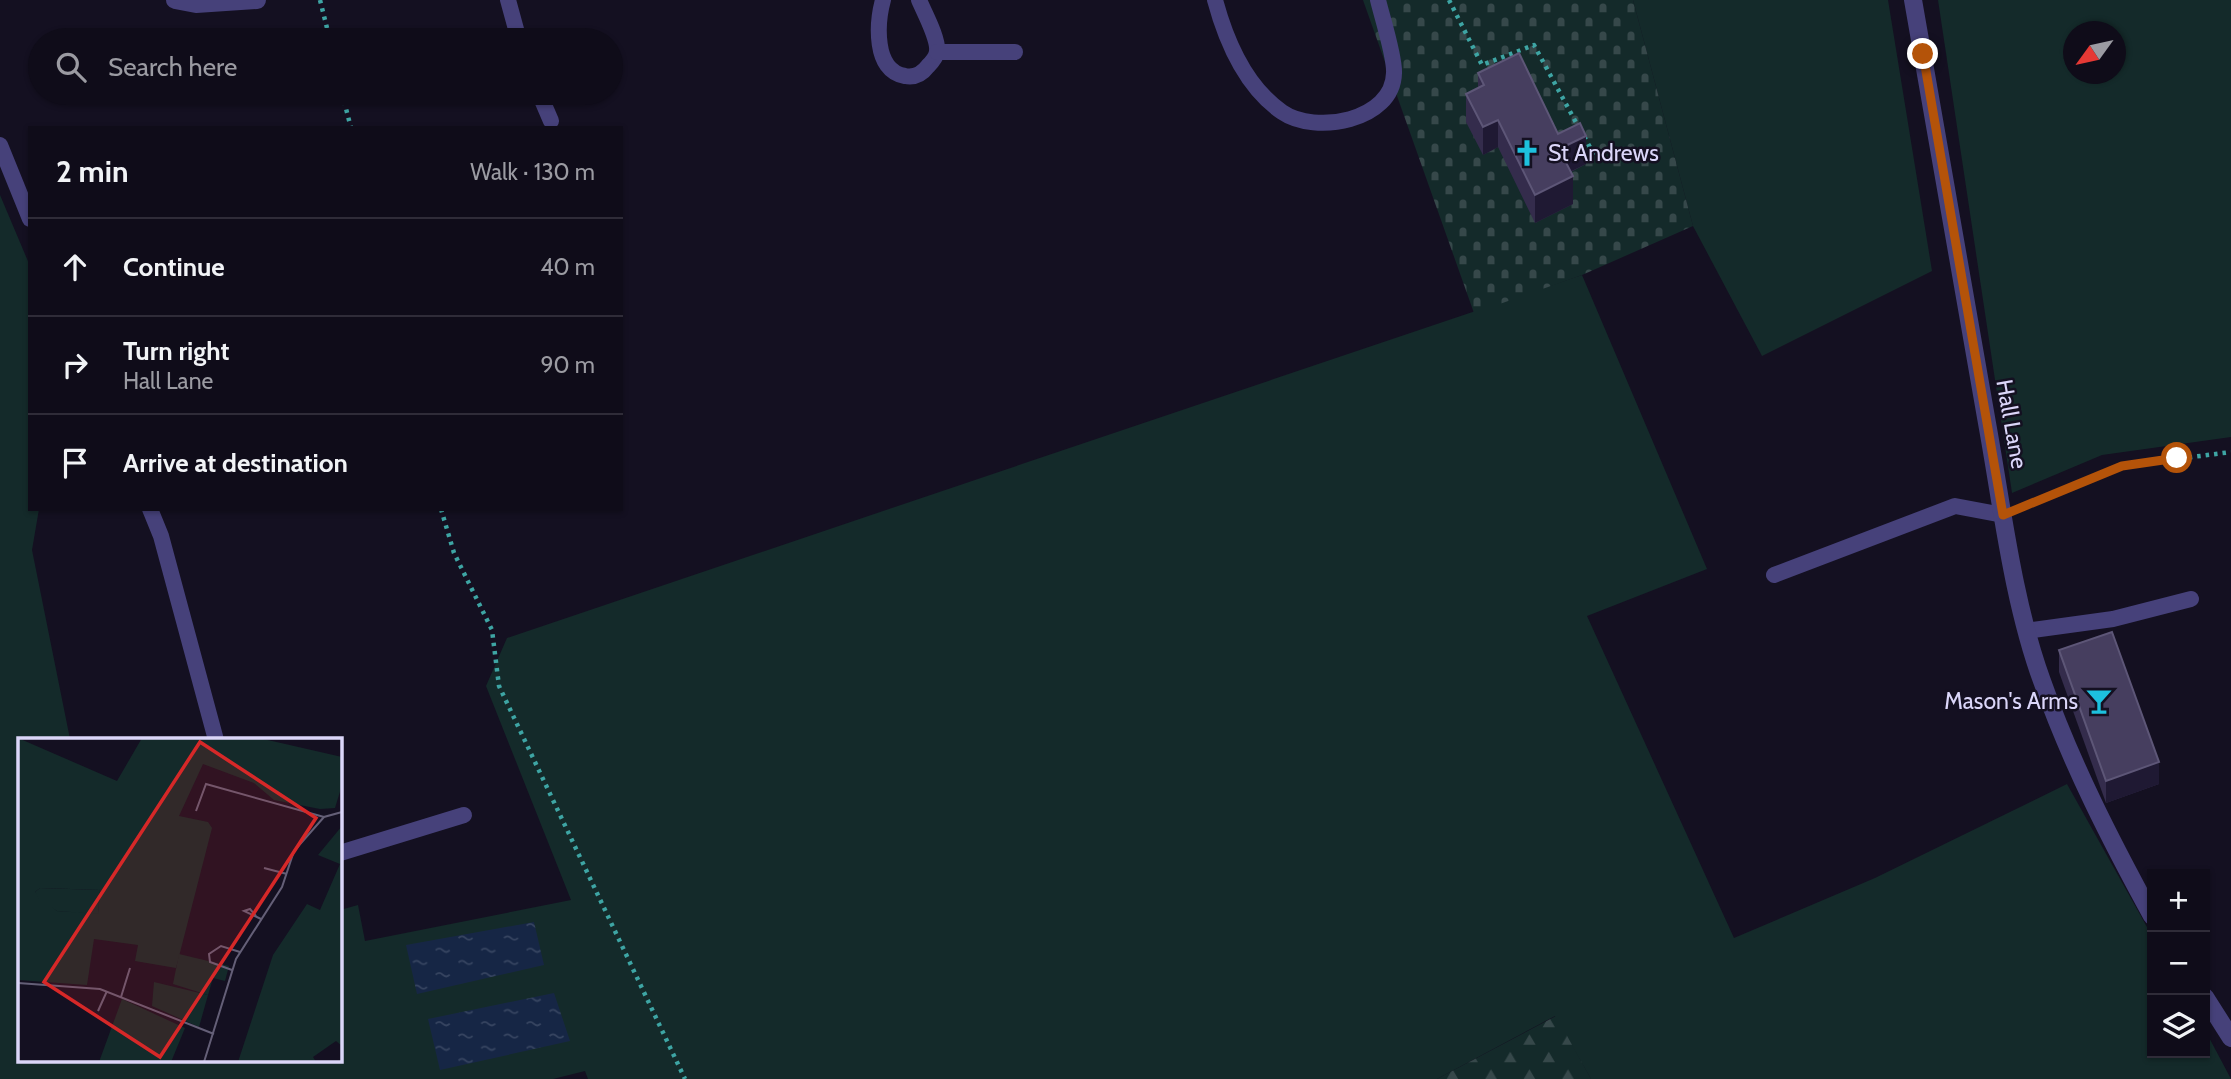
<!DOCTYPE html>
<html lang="en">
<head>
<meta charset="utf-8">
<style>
	body { margin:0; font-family:Cabin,sans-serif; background:#1d1a26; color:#f1f3f6 }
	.controls { position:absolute; right:21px; bottom:21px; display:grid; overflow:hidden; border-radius:0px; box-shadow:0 2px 5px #0004 }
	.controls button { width:63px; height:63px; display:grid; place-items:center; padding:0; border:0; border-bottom:2px solid #2f2c38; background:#0f0c19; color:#f1f3f6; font:35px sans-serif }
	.compass { position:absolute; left:2063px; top:21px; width:63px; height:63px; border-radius:50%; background:#0f0c19; box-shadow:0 2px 5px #0004; rotate:237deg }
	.stop { position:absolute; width:21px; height:21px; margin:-16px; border:5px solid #b45309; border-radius:50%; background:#fff }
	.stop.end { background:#b45309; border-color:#fff; box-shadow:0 2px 7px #0008 }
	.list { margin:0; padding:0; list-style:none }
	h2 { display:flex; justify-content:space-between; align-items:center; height:91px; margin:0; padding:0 28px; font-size:30px }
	h2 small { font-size:23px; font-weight:400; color:#9b9ba2 }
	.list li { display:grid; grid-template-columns:46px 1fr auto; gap:21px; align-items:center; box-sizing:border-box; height:98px; padding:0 28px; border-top:2px solid #2f2c38 }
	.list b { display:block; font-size:26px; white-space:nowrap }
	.list p { margin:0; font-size:23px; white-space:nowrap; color:#9b9ba2 }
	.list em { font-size:23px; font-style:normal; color:#9b9ba2 }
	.icon { flex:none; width:38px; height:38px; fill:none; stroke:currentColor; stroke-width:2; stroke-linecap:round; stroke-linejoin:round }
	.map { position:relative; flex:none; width:2231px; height:1079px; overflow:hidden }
	.search { position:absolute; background:#0f0c19; box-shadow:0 2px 5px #0004; left:28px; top:28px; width:595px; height:77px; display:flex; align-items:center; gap:18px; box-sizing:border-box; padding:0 24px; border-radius:38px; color:#9b9ba2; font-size:26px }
	.panel { position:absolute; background:#0f0c19; box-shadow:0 2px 5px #0004; left:28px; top:126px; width:595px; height:385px; border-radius:0px }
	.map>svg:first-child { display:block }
</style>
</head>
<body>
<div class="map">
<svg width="2231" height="1079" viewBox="0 0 2231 1079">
	<defs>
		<pattern id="forest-firs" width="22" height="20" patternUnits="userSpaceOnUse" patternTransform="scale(1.75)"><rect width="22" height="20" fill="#142a2a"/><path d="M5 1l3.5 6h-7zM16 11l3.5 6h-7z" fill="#36484a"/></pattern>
		<pattern id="cemetery-stones" width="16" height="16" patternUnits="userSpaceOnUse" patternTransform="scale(1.75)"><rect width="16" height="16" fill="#142a2a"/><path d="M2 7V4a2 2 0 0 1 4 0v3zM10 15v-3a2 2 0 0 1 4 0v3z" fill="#36484a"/></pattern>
		<pattern id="water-ripples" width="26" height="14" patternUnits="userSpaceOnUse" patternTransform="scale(1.75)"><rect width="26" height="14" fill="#162645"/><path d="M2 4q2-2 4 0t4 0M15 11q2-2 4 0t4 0" fill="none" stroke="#374561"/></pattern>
	</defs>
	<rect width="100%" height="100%" fill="#141021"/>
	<g fill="#142a2a" fill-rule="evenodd">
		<polygon points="1633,0 1888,0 1932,271 1762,356 1693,226"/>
		<path d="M1938 0H2231V437L2102 455 2012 493ZM2074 32H2116V74H2074Z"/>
		<polygon points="0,195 30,266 30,509 39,509 32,550 70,739 19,740 19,1060 340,1060 340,910 358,905 365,941 571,900 486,686 507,638 1582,275 1707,569 1587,616 1734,938 1875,878 2067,784 2152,936 2152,1053 2205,1053 2205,1030 2231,1079 1591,1079 1555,1016 1437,1079 588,1079 585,1071 553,1079 0,1079"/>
	</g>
	<polygon fill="url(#forest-firs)" points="1556,1016 1591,1079 1437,1079"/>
	<polygon fill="url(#cemetery-stones)" points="1363,0 1633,0 1693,226 1582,275 1474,313"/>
	<g fill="url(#water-ripples)">
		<polygon points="534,922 544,965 417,994 406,945"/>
		<polygon points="554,993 570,1041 440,1070 428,1019"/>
	</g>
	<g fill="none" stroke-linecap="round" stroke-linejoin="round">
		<g stroke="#3ea5a4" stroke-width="4.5" stroke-dasharray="3.5 5" stroke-linecap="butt">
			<polyline points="320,0 330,40"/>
			<polyline points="1449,0 1482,65 1534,45 1579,128"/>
			<polyline points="342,93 351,128"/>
			<polyline points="1584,158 1593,153 1585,138"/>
			<polyline points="2027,505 2122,466 2231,452"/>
			<polyline points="441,509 454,553 492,630 499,686 685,1079"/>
		</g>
		<g stroke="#46417a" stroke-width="16">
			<polyline points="508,0 519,40"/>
			<path d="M883 0C877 22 873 71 905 76 915 78 922 74 928 66 932 62 936 57 937 52 939 39 924 12 919 0"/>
			<path d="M1215 0C1226 41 1246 87 1282 112 1315 135 1393 121 1394 73 1395 57 1382 17 1378 0"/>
			<polyline points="937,52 1015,52"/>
			<polyline points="539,93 551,121"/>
			<polyline points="0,145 30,219"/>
			<polyline points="150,509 161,536 216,740"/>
			<polyline points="1774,575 1955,506 2003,515"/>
			<polyline points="2026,631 2113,619 2191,599"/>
			<polyline points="340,853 464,815"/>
		</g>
		<g stroke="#46417a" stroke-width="18">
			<polyline points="175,0 196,4 257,0"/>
			<path d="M1913 0C1938 141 1963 282 1987 423 2002 506 2013 602 2042 681 2071 763 2111 841 2152 916"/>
			<polyline points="2205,997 2231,1038"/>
		</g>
	</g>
	<g fill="#342c4c">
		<polygon points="1478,73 1558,134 1586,164 1571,172 1573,204 1535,223 1498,147 1483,155 1466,122 1466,94 1478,88"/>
		<polygon points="2059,650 2159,784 2106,803 2059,672"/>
	</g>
	<g fill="#1f1933">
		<polygon points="1498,120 1498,147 1483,155 1483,127"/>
		<polygon points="1586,136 1586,164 1559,177 1559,149"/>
		<polygon points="1573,176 1573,204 1535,223 1535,195"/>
		<polygon points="2159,762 2159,784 2106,803 2106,781"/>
	</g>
	<g fill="#463e5f" stroke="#5d5677" stroke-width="2">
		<polygon points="1519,53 1558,134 1580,123 1586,136 1559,149 1573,176 1535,195 1498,120 1483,127 1466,94 1484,85 1478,73"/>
		<polygon points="2112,632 2159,762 2106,781 2059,650"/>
	</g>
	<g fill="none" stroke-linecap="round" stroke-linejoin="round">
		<polyline stroke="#b45309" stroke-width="9" points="1923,54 2003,515 2122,466 2177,458"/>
	</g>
	<defs>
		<symbol id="church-bare" viewBox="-9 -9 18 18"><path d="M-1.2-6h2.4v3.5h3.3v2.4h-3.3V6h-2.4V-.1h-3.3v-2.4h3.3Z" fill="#1dc1de" stroke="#141021" stroke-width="2.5" paint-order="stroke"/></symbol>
		<symbol id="bar-bare" viewBox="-9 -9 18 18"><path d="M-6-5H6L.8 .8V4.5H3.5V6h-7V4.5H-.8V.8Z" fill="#1dc1de" stroke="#141021" stroke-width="2.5" paint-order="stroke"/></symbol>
	</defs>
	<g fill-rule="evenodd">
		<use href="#church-bare" x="1508" y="134" width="38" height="38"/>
		<use href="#bar-bare" x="2080" y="682" width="38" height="38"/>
	</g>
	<g text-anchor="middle" stroke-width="5" stroke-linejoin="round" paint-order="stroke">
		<g font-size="23" fill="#dbd6f9" stroke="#141021" text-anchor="start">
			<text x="1548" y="161">St Andrews</text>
			<text x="2078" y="709" text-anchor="end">Mason's Arms</text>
		</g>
		<g font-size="23" fill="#dbd6f9" stroke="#141021">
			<text transform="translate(2012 424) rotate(80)" y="8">Hall Lane</text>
		</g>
	</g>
	<g transform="translate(18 738)">
		<rect width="324" height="324" fill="#141021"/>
		<path d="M0 0 99 43 124 0H241L324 19V47L317 70 302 71 256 62 236 45 185 26 161 78 190 84 194 90 158 230 117 223 120 207 76 201 69 247 0 242ZM22 150 82 152 80 175 39 173 17 154ZM324 88V308L318 303 295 319 298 324H220L255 217 289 166 302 172 322 126 300 117ZM136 244 190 257 181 289 134 268ZM104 261 167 290 153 324H81Z" fill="#142a2a" fill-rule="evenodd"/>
		<path d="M22 150 82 152 80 176 39 173 21 161 17 154Z" fill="#142a2a"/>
		<path d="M161 216 211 228 207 243 195 240 190 257 155 246Z" fill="#142a2a"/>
		<path fill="none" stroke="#645f77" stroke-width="2" d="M178 73 188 46 306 79M246 130 269 136M238 178 232 171 226 173 243 181M214 232 192 224 191 216 203 208 222 214M0 245 82 251 196 296M103 259 112 230M80 273 89 253M186 324 218 221 264 149 276 113 306 79 324 74"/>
		<path fill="#d62828" fill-opacity="0.15" stroke="#d62828" stroke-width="3.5" d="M182 4 298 80 142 319 26 244Z"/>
		<rect width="324" height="324" fill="none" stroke="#dbd6f9" stroke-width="3.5"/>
	</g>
</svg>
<div class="controls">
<button>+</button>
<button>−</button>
<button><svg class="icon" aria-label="layers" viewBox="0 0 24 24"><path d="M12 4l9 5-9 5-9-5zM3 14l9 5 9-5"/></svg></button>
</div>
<svg class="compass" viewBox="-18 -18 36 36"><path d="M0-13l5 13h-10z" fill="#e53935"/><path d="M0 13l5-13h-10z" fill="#9b9ba2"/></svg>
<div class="stop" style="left:2177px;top:458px"></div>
<div class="stop end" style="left:1923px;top:54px"></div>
<div class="search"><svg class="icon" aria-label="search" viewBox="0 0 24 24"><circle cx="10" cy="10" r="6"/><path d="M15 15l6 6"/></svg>Search here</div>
<section class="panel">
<h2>2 min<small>Walk · 130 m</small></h2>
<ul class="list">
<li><svg class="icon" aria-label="ahead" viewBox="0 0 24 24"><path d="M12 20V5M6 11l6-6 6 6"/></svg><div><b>Continue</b></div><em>40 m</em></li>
<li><svg class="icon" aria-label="right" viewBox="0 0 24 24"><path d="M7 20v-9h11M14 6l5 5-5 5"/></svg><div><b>Turn right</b><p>Hall Lane</p></div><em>90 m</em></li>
<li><svg class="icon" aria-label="arrive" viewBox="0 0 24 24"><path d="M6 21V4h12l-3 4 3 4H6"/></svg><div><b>Arrive at destination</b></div></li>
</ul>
</section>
</div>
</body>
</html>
